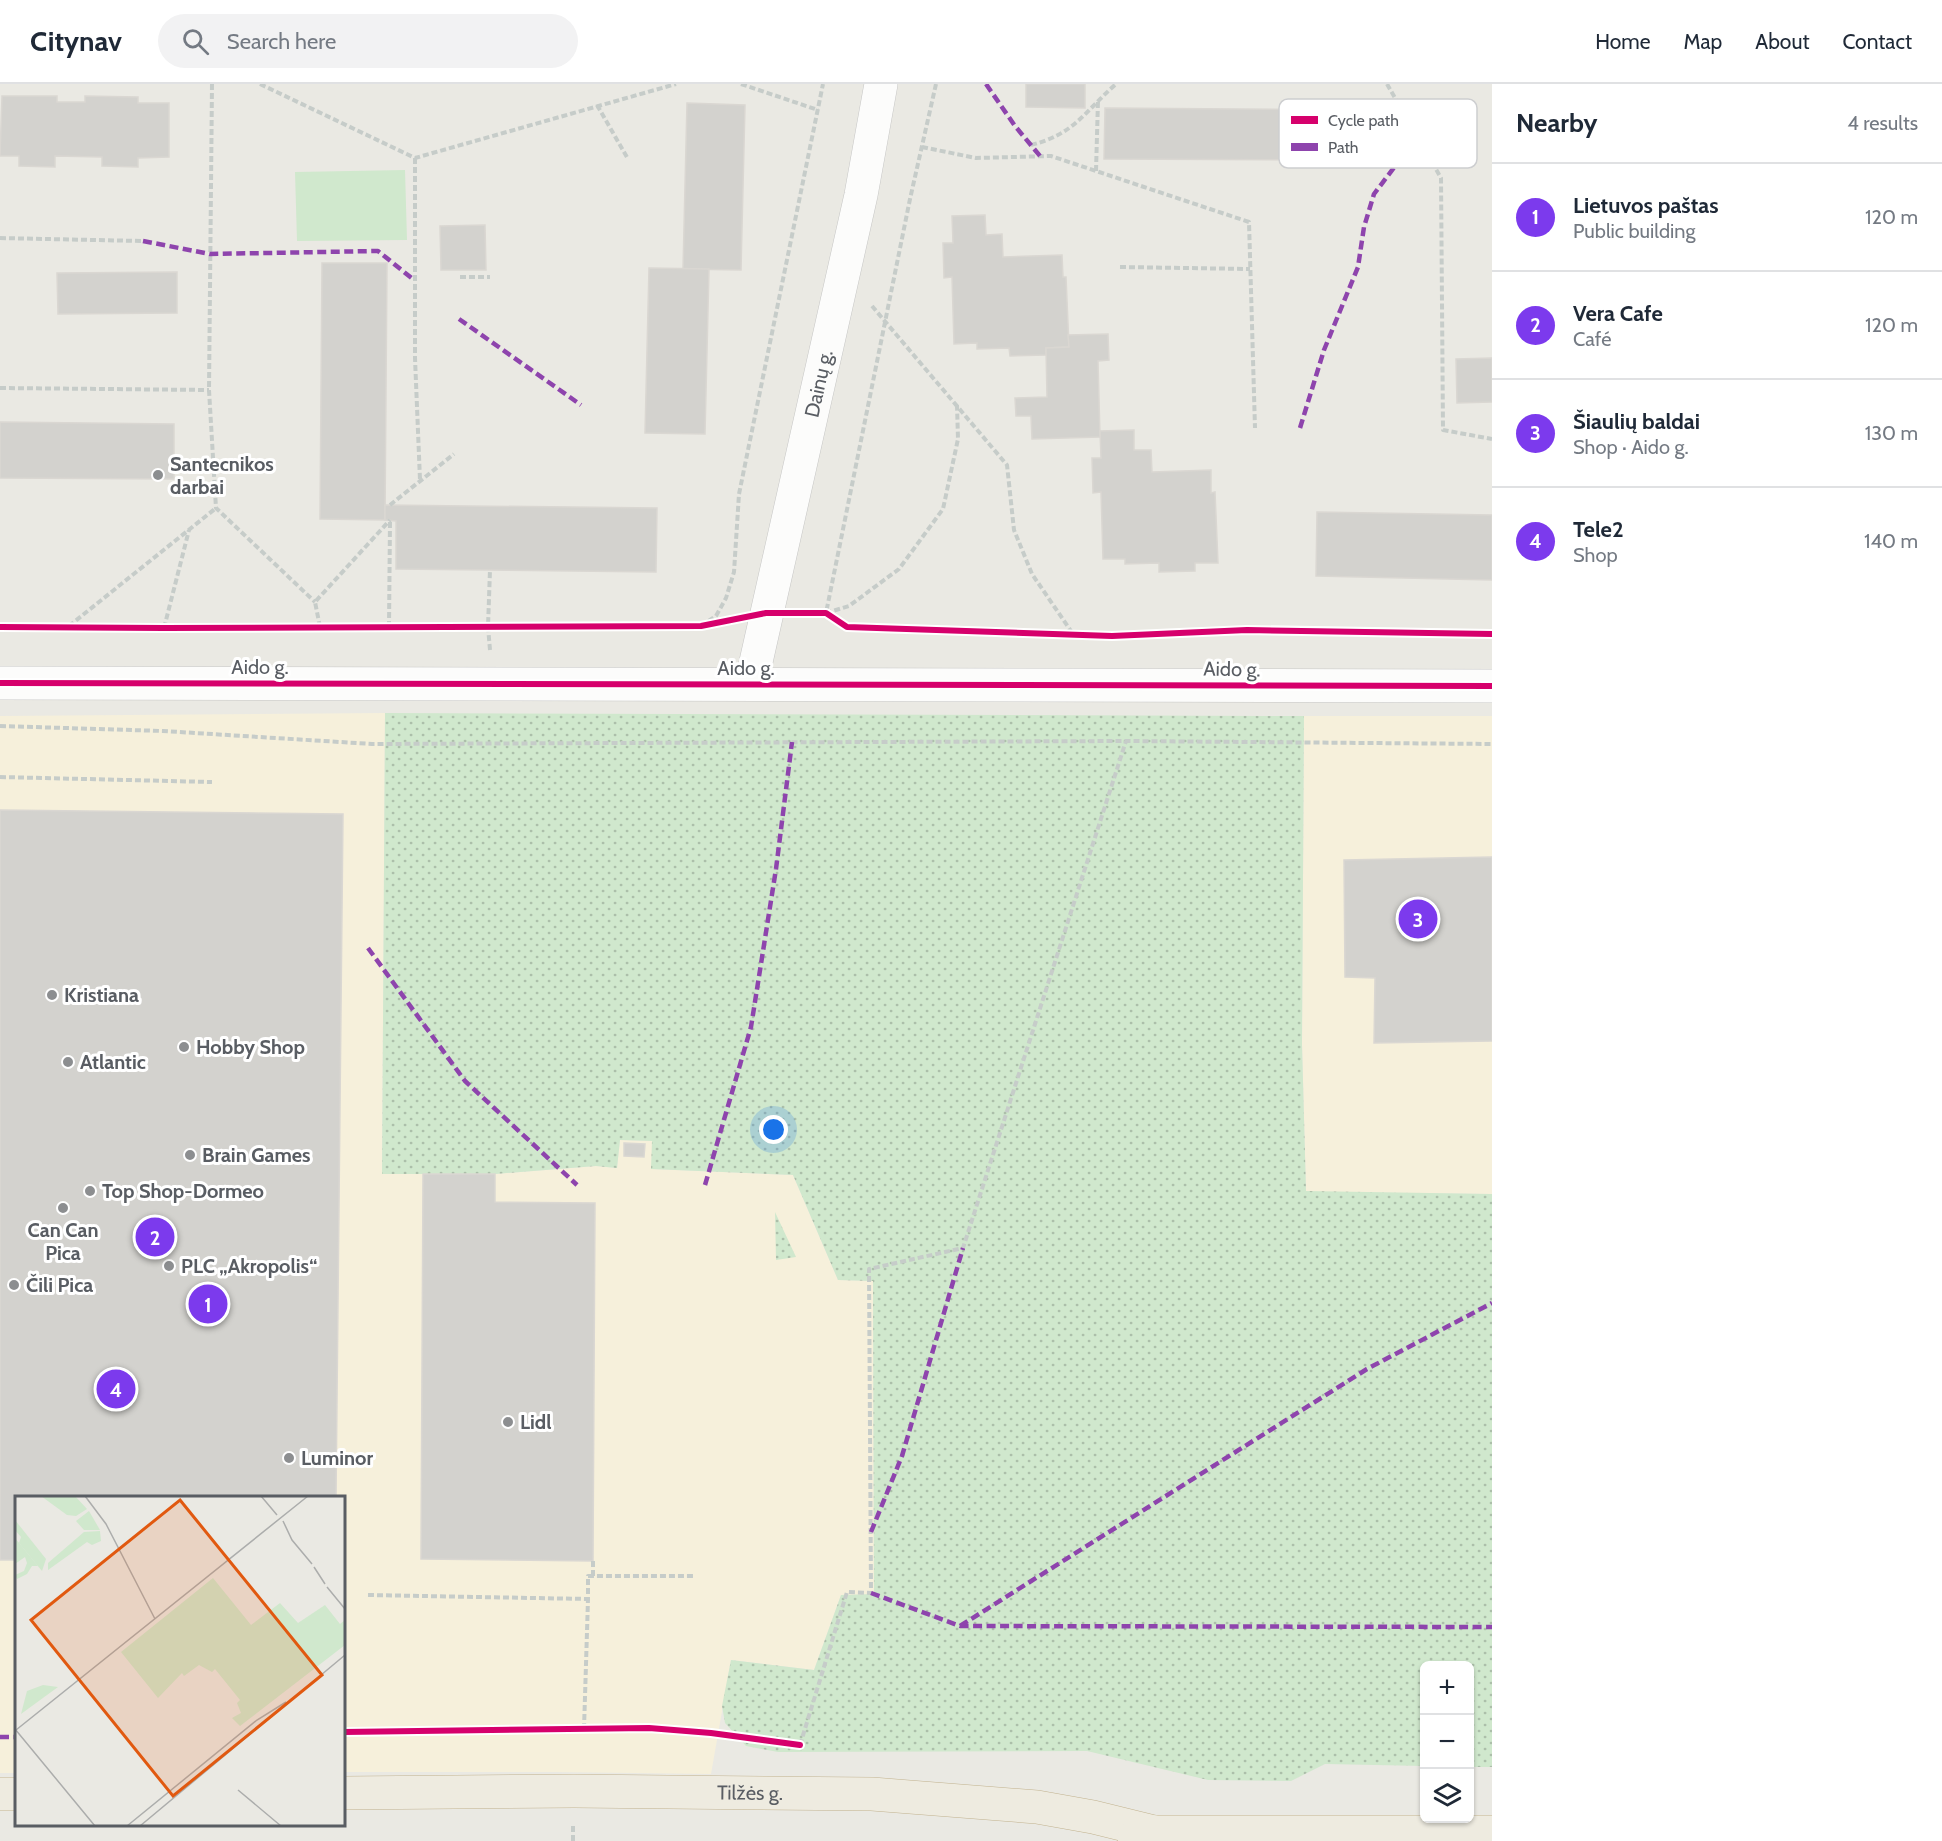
<!DOCTYPE html>
<html lang="en">
<head>
<meta charset="utf-8">
<style>
	body { margin:0; font-family:Cabin,sans-serif; background:#f2f2f3; color:#1f2937 }
	.controls { position:absolute; right:18px; bottom:18px; display:grid; overflow:hidden; border-radius:9px; box-shadow:0 2px 4px #0004 }
	.controls button { width:54px; height:54px; display:grid; place-items:center; padding:0; border:0; border-bottom:2px solid #e0e1e3; background:#fff; color:#1f2937; font:30px sans-serif }
	.you { position:absolute; left:774px; top:1046px; width:21px; height:21px; margin:-15px; border:4px solid #fff; border-radius:50%; background:#1a73e8; box-shadow:0 0 0 9px #1a73e833 }
	.badge { display:grid; place-items:center; width:39px; height:39px; border-radius:50%; background:#7c3aed; color:#fff; font-size:20px; font-weight:700 }
	.pin { position:absolute; translate:-50% -50%; border:3px solid #fff; box-shadow:0 2px 6px #0006 }
	.list { margin:0; padding:0; list-style:none }
	h2 { display:flex; justify-content:space-between; align-items:center; height:78px; margin:0; padding:0 24px; font-size:26px }
	h2 small { font-size:20px; font-weight:400; color:#747a83 }
	.list li { display:grid; grid-template-columns:39px 1fr auto; gap:18px; align-items:center; box-sizing:border-box; height:108px; padding:0 24px; border-top:2px solid #e0e1e3 }
	.list b { display:block; font-size:22px; white-space:nowrap }
	.list p { margin:0; font-size:20px; white-space:nowrap; color:#747a83 }
	.list em { font-size:20px; font-style:normal; color:#747a83 }
	.icon { flex:none; width:33px; height:33px; fill:none; stroke:currentColor; stroke-width:2; stroke-linecap:round; stroke-linejoin:round }
	.map { position:relative; flex:none; width:1492px; height:1757px; overflow:hidden }
	header { display:flex; align-items:center; gap:36px; box-sizing:border-box; height:84px; padding:0 30px; background:#fff; border-bottom:2px solid #e0e1e3 }
	header strong { font-size:28px }
	nav { display:flex; gap:33px; margin-inline-start:auto; font-size:21px }
	.search { width:420px; height:54px; background:#f2f2f3; display:flex; align-items:center; gap:15px; box-sizing:border-box; padding:0 21px; border-radius:33px; color:#747a83; font-size:22px }
	main { display:flex }
	aside { flex:1; background:#fff }
	.map>svg:first-child { display:block }
</style>
</head>
<body>
<header>
<strong>Citynav</strong>
<div class="search"><svg class="icon" aria-label="search" viewBox="0 0 24 24"><circle cx="10" cy="10" r="6"/><path d="M15 15l6 6"/></svg>Search here</div>
<nav><a>Home</a><a>Map</a><a>About</a><a>Contact</a></nav>
</header>
<main>
<div class="map">
<svg width="1492" height="1757" viewBox="0 0 1492 1757">
	<defs>
		<pattern id="grass-dots" width="8" height="8" patternUnits="userSpaceOnUse" patternTransform="scale(1.5)"><rect width="8" height="8" fill="#d0e8cd"/><path d="M2 2h.1M6 6h.1" fill="none" stroke="#acbfaa" stroke-width="1.8" stroke-linecap="round"/></pattern>
	</defs>
	<rect width="100%" height="100%" fill="#eae9e3"/>
	<g fill="#f6f0db">
		<polygon points="385,629 382,1090 495,1090 596,1082 617,1084 620,1056 652,1057 652,1085 793,1091 838,1196 873,1197 874,1511 841,1511 814,1586 731,1576 711,1690 555,1688 344,1688 344,1414 16,1414 16,1689 0,1689 0,632"/>
		<polygon points="1304,632 1492,632 1492,1110 1306,1108 1302,960"/>
	</g>
	<g fill="url(#grass-dots)">
		<polygon points="385,629 1304,632 1302,960 1306,1107 1492,1110 1492,1683 1470,1683 1470,1582 1424,1582 1424,1682 1325,1680 1291,1697 1208,1696 1087,1667 778,1668 746,1662 725,1639 722,1622 731,1576 814,1586 841,1511 874,1510 873,1197 838,1196 793,1091 651,1085 652,1057 620,1056 617,1084 596,1082 495,1090 382,1090"/>
		<polygon points="775,1128 796,1173 776,1176"/>
	</g>
	<polygon fill="#d0e8cd" points="405,86 407,156 297,157 295,88"/>
	<g fill="#d3d2ce" stroke="#dad7d2" stroke-width="1.5">
		<polygon points="1026,0 1085,0 1085,24 1026,23"/>
		<polygon points="2,12 57,12 57,18 85,18 85,12 138,13 138,19 169,19 169,73 138,74 138,83 102,82 102,73 55,72 55,83 19,82 19,72 0,72"/>
		<polygon points="687,19 745,21 741,186 683,185"/>
		<polygon points="1105,24 1363,26 1362,76 1104,75"/>
		<polygon points="985,131 986,151 1002,150 1003,173 1062,171 1063,193 1066,193 1069,263 1046,264 1046,271 1010,272 1009,264 977,265 977,259 954,260 952,193 944,194 943,159 953,159 952,132"/>
		<polygon points="485,141 486,186 441,186 440,142"/>
		<polygon points="322,179 387,179 385,436 320,435"/>
		<polygon points="649,184 709,185 705,350 645,349"/>
		<polygon points="177,188 177,229 58,230 57,189"/>
		<polygon points="1108,250 1109,276 1098,277 1100,353 1032,355 1031,332 1016,332 1015,314 1047,313 1046,264 1069,263 1068,251"/>
		<polygon points="1492,274 1492,318 1457,319 1456,275"/>
		<polygon points="0,338 174,340 174,395 0,394"/>
		<polygon points="1134,346 1134,366 1151,366 1152,388 1211,386 1211,409 1215,408 1218,479 1195,479 1195,487 1159,488 1159,479 1125,480 1125,475 1103,475 1101,408 1093,409 1092,374 1101,374 1100,347"/>
		<polygon points="385,421 657,424 656,488 396,485 396,437 385,436"/>
		<polygon points="1317,428 1492,431 1492,496 1316,492"/>
		<polygon points="0,726 343,730 336,1414 16,1414 16,1476 0,1476"/>
		<polygon points="1492,773 1492,957 1374,959 1375,894 1345,893 1344,776"/>
		<polygon points="624,1059 645,1060 644,1073 624,1072"/>
		<polygon points="423,1090 495,1090 495,1118 595,1119 593,1477 421,1475"/>
	</g>
	<g fill="none" stroke-linecap="round" stroke-linejoin="round">
		<defs>
			<g id="street">
				<polyline points="0,599 1492,602"/>
				<path id="s1" d="M751 600 861 111 881 0"/>
			</g>
			<g id="highway">
				<path id="s2" d="M344 1709 574 1707 872 1710 1037 1723 1093 1733 1154 1748"/>
				<polyline points="0,1710 16,1710"/>
				<polyline points="1134,1753 1154,1748 1492,1748"/>
			</g>
		</defs>
		<use href="#street" stroke="#c6c6c5" stroke-width="34"/>
		<use href="#highway" stroke="#c2b390" stroke-width="34"/>
		<g stroke="#c6ccc9" stroke-width="4" stroke-dasharray="6 3" stroke-linecap="butt">
			<polyline points="212,0 209,306 216,424 315,518"/>
			<polyline points="260,0 415,74 676,0"/>
			<polyline points="741,0 818,26"/>
			<polyline points="936,0 910,115 826,529 849,522 899,485 943,425 958,355 957,321"/>
			<polyline points="1387,0 1441,94 1443,346 1492,355"/>
			<polyline points="597,21 628,75"/>
			<path d="M1031 61C1075 50 1084 28 1116 0"/>
			<polyline points="922,63 976,74 1051,72 1249,138 1255,344"/>
			<polyline points="415,74 415,274 420,396"/>
			<polyline points="1096,87 1098,16"/>
			<polyline points="0,154 143,157"/>
			<polyline points="1120,183 1250,185"/>
			<polyline points="460,193 490,193"/>
			<polyline points="872,222 1007,381 1014,446 1032,490 1073,550"/>
			<polyline points="0,304 209,306"/>
			<polyline points="390,421 454,370"/>
			<polyline points="69,542 216,424"/>
			<polyline points="701,542 716,532 726,514 734,488 739,410 823,0"/>
			<polyline points="320,543 315,518 390,436"/>
			<polyline points="389,543 390,437"/>
			<polyline points="164,544 189,446"/>
			<polyline points="490,566 488,543 490,486"/>
			<polyline points="0,642 163,647 372,660 1126,657 1492,660"/>
			<polyline points="0,693 212,698"/>
			<polyline points="593,1492 593,1477"/>
			<polyline points="368,1511 588,1515 588,1492 694,1492"/>
			<polyline points="584,1645 588,1515"/>
			<polyline points="800,1661 847,1508 871,1509 869,1185 963,1164 1126,657"/>
			<polyline points="573,1757 573,1740"/>
		</g>
		<use href="#street" stroke="#fcfcfb" stroke-width="33"/>
		<use href="#highway" stroke="#eeebe0" stroke-width="33"/>
		<g stroke="#8e44ad" stroke-width="4.5" stroke-dasharray="9 4.5" stroke-linecap="butt">
			<polyline points="986,0 1015,42 1040,72"/>
			<polyline points="143,157 210,170 378,167 414,196"/>
			<polyline points="459,235 581,321"/>
			<polyline points="1300,344 1324,266 1358,183 1364,143 1374,110 1417,53"/>
			<polyline points="368,864 465,997 577,1101"/>
			<polyline points="705,1101 751,943 776,785 792,658"/>
			<polyline points="871,1448 902,1372 963,1164"/>
			<polyline points="871,1509 960,1542 1492,1543"/>
			<polyline points="960,1542 1367,1285 1492,1219"/>
			<polyline points="0,1653 16,1653"/>
		</g>
		<defs>
			<g id="cycleway">
				<polyline points="0,543 164,544 701,542 766,529 826,529 847,543 1112,552 1247,546 1492,550"/>
				<polyline points="0,599 1492,602"/>
				<polyline points="344,1648 649,1644 711,1649 800,1661"/>
			</g>
		</defs>
		<use href="#cycleway" stroke="#fff" stroke-width="10"/>
		<use href="#cycleway" stroke="#d6006c" stroke-width="6"/>
	</g>
	<g fill="#8c8e90" stroke="#fff" stroke-width="2">
		<circle cx="158" cy="391" r="6"/>
		<circle cx="52" cy="911" r="6"/>
		<circle cx="184" cy="963" r="6"/>
		<circle cx="68" cy="978" r="6"/>
		<circle cx="190" cy="1071" r="6"/>
		<circle cx="90" cy="1107" r="6"/>
		<circle cx="63" cy="1124" r="6"/>
		<circle cx="169" cy="1182" r="6"/>
		<circle cx="14" cy="1201" r="6"/>
		<circle cx="508" cy="1338" r="6"/>
		<circle cx="289" cy="1374" r="6"/>
	</g>
	<g text-anchor="middle" stroke-width="6" stroke-linejoin="round" paint-order="stroke">
		<g font-size="20" fill="#595d63" stroke="#fff">
			<text dy="7" stroke="none"><textPath href="#s1" startOffset="308">Dainų g.</textPath></text>
			<text x="260" y="590">Aido g.</text>
			<text x="746" y="591">Aido g.</text>
			<text transform="translate(1232 585) rotate(1)" y="7">Aido g.</text>
			<text dy="7" stroke="none"><textPath href="#s2" startOffset="406">Tilžės g.</textPath></text>
		</g>
		<g font-size="20" font-weight="bold" fill="#595d63" stroke="#fff" text-anchor="start">
			<text x="170" y="387">Santecnikos<tspan x="170" dy="23">darbai</tspan></text>
			<text x="64" y="918">Kristiana</text>
			<text x="196" y="970">Hobby Shop</text>
			<text x="80" y="985">Atlantic</text>
			<text x="202" y="1078">Brain Games</text>
			<text x="102" y="1114">Top Shop-Dormeo</text>
			<text x="63" y="1153" text-anchor="middle">Can Can<tspan x="63" dy="23">Pica</tspan></text>
			<text x="181" y="1189">PLC „Akropolis“</text>
			<text x="26" y="1208">Čili Pica</text>
			<text x="520" y="1345">Lidl</text>
			<text x="301" y="1381">Luminor</text>
		</g>
	</g>
	<g transform="translate(15 1412)">
		<rect width="330" height="330" fill="#eae9e3"/>
		<path d="M198 82 236 129 265 107 283 127 310 109 325 128 330 124V149L225 230 217 222 226 217 222 207 225 204 200 173 197 176 184 169 169 180 167 177 143 202 106 156ZM28 189 43 191 6 218 12 195Z" fill="#d0e8cd"/>
		<path d="M26 0H60L72 13 61 20 52 19ZM74 15 85 34H69L61 25ZM0 24 31 63 27 75 4 47 6 41 0 34ZM85 35 86 45 77 49 72 46 33 74V67L69 36Z" fill="#d0e8cd"/>
		<path d="M0 42 23 70H17L12 78 2 83 0 79 9 75 12 67 10 61 0 68Z" fill="#d0e8cd"/>
		<path fill="none" stroke="#acadac" stroke-width="1.5" d="M70 0 91 28 140 123M246 0 262 19M268 25 277 44 297 68M299 71 310 88M312 91 330 113M0 233 80 330M1 234 293 0M223 294 266 330M112 330 242 224 271 206M125 330 330 159"/>
		<path fill="#e15910" fill-opacity="0.15" stroke="#e15910" stroke-width="3" d="M165 4 307 179 158 300 16 124Z"/>
		<rect width="330" height="330" fill="none" stroke="#595d63" stroke-width="3"/>
	</g>
	<rect x="1279" y="15" width="198" height="69" rx="9" fill="#fff" stroke="#cdced0" stroke-width="1.5"/>
	<rect x="1291" y="32" width="27" height="8" fill="#d6006c"/>
	<rect x="1291" y="59" width="27" height="8" fill="#8e44ad"/>
	<g font-size="16" fill="#595d63">
		<text x="1328" y="42">Cycle path</text>
		<text x="1328" y="69">Path</text>
	</g>
</svg>
<div class="controls">
<button>+</button>
<button>−</button>
<button><svg class="icon" aria-label="layers" viewBox="0 0 24 24"><path d="M12 4l9 5-9 5-9-5zM3 14l9 5 9-5"/></svg></button>
</div>
<div class="you"></div>
<div class="pin badge" style="left:208px;top:1220px">1</div>
<div class="pin badge" style="left:155px;top:1153px">2</div>
<div class="pin badge" style="left:1418px;top:835px">3</div>
<div class="pin badge" style="left:116px;top:1305px">4</div>
</div>
<aside>
<h2>Nearby<small>4 results</small></h2>
<ul class="list">
<li><span class="badge">1</span><div><b>Lietuvos paštas</b><p>Public building</p></div><em>120 m</em></li>
<li><span class="badge">2</span><div><b>Vera Cafe</b><p>Café</p></div><em>120 m</em></li>
<li><span class="badge">3</span><div><b>Šiaulių baldai</b><p>Shop · Aido g.</p></div><em>130 m</em></li>
<li><span class="badge">4</span><div><b>Tele2</b><p>Shop</p></div><em>140 m</em></li>
</ul>
</aside>
</main>
</body>
</html>
